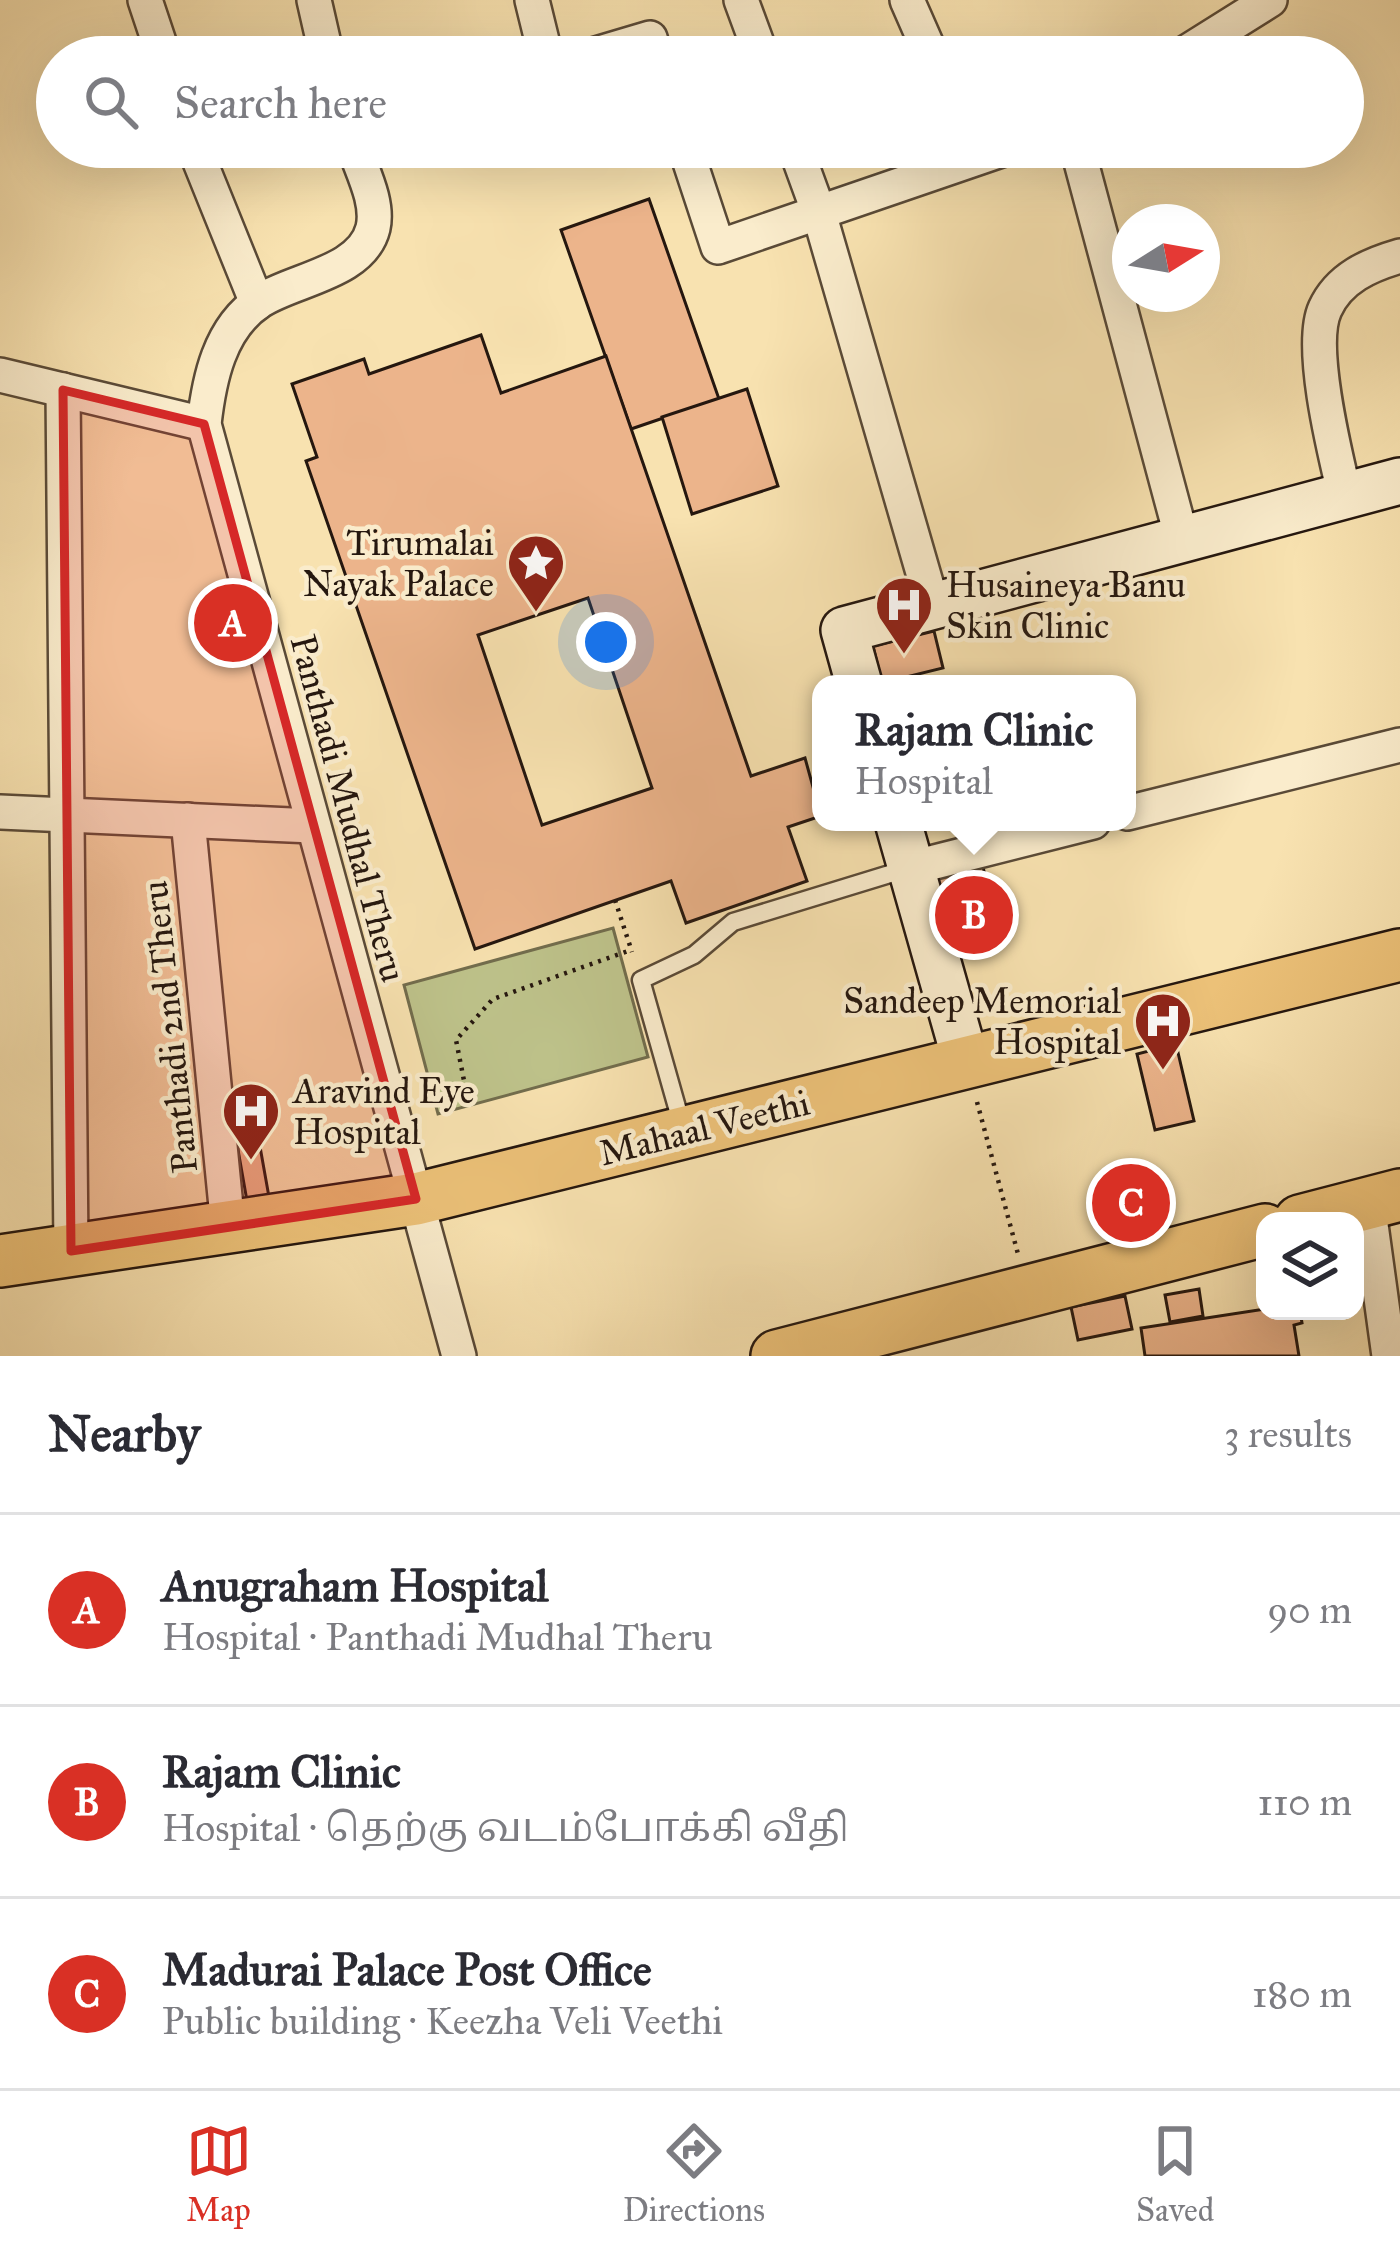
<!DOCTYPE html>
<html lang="en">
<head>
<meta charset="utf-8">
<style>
	body { margin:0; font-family:"IM FELL Great Primer","Noto Serif Tamil",serif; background:#f7f7f7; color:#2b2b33 }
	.controls { position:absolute; right:36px; bottom:36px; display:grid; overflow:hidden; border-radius:24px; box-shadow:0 12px 48px #0002 }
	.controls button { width:108px; height:108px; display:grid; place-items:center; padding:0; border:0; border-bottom:3px solid #e1e1e2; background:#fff; color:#2b2b33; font:60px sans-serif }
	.compass { position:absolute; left:1112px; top:204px; width:108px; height:108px; border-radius:50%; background:#fff; box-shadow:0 12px 48px #0002; rotate:79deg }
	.you { position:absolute; left:606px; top:642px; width:42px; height:42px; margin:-30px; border:9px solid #fff; border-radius:50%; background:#1a73e8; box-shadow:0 0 0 18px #1a73e833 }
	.badge { display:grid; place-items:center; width:78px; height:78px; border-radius:50%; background:#d93025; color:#fff; font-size:39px; font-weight:700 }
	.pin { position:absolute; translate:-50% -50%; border:6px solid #fff; box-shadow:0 3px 12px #0006 }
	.popup { position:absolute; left:812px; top:675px; width:324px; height:156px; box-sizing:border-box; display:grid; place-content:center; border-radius:24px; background:#fff; filter:drop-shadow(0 3px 9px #0005); font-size:39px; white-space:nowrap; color:#7c7c81 }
	.popup b { font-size:45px; color:#2b2b33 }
	.popup::after { content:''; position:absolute; left:50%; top:100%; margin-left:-24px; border:24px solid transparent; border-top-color:#fff }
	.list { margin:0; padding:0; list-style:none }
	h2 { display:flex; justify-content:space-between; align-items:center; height:156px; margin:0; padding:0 48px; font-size:51px }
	h2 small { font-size:39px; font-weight:400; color:#7c7c81 }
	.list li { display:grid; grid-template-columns:78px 1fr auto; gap:36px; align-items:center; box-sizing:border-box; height:192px; padding:0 48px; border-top:3px solid #e1e1e2 }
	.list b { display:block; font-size:45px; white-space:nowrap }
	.list p { margin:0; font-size:39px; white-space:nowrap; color:#7c7c81 }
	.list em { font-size:39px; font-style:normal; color:#7c7c81 }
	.icon { flex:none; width:66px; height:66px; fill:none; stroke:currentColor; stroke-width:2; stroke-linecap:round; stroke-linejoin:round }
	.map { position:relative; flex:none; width:1400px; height:1356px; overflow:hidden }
	.search { position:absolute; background:#fff; box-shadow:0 12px 48px #0002; left:36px; right:36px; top:36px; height:132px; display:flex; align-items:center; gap:30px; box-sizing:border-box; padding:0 42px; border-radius:66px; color:#7c7c81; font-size:45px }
	.sheet { height:732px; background:#fff }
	nav { display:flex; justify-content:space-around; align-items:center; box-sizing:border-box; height:168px; border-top:3px solid #e1e1e2; background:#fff; font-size:33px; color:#7c7c81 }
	nav a { display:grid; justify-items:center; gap:6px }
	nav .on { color:#d93025 }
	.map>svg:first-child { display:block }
</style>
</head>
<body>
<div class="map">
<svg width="1400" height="1356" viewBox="0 0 1400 1356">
	<rect width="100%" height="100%" fill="#f8e2b0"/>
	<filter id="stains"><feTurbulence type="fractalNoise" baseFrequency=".00167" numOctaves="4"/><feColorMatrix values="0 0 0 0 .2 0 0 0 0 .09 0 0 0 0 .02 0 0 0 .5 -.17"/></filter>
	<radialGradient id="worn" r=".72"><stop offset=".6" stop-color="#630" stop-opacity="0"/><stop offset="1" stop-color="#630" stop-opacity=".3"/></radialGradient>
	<polygon fill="#bec38b" stroke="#726d4d" stroke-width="3" points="613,928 648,1057 438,1114 404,985"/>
	<g fill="#ecb48b" stroke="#25170f" stroke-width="3" fill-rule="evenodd">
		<polygon points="649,199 719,399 631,429 561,230"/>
		<path d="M481 335 501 393 606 356 751 776 805 758 821 816 788 827 807 881 686 923 671 881 475 949 306 461 317 457 292 384 364 359 369 374ZM588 598 652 788 542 825 478 635Z"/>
		<polygon points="747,389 778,486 692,514 662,417"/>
		<polygon points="239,605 247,643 215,650 207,612"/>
		<polygon points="934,631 943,668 882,683 873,646"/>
		<polygon points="983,867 1001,940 956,952 937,878"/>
		<polygon points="1176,1044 1194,1121 1155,1130 1137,1054"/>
		<polygon points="259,1141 269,1197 247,1201 237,1144"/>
		<polygon points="1199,1289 1203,1316 1170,1322 1165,1295"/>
		<polygon points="1125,1296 1132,1329 1078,1340 1071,1307"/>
		<polygon points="1265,1309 1300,1311 1302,1323 1294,1325 1299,1356 1145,1356 1141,1328"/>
	</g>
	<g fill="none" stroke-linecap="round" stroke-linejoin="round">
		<defs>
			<polyline id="lane" points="682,1125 641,980 694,955 733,922 906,869"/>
			<g id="street">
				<polyline points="145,0 164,57"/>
				<polyline points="314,0 327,57"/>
				<polyline points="532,0 546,57"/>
				<polyline points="741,0 762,57"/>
				<polyline points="907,0 932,57"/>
				<polyline points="586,57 650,38 656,57"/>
				<polyline points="1179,57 1270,0"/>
				<polyline points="194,147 257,303"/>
				<path d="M354 147C362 171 379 202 373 228 362 273 294 279 260 301 219 328 209 380 204 424L459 1356"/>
				<polyline points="685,147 718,247 1010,147"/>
				<polyline points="795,147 819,213 933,607"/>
				<polyline points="1077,147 1182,539"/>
				<polyline points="0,375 204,424"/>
				<polyline points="63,390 71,1251"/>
				<path d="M1345 496C1335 454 1308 346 1325 309 1339 278 1369 265 1400 256"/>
				<polyline points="0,812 313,826"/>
				<polyline points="1127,813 1400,745"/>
				<polyline points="188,820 228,1227"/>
				<polyline points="911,868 1093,822"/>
				<polyline points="1368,1203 1389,1356"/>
			</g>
			<g id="secondary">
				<polyline points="859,684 844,630 1400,481"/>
				<polyline points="898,822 966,1062"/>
			</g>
			<g id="primary">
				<polyline points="1300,1221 1400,1195"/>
				<polyline points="0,1261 416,1199 1400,955"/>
				<polyline points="777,1356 1265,1230"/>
			</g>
		</defs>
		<use href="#lane" stroke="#5a4a37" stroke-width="21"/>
		<use href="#street" stroke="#5a4a37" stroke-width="38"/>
		<use href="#secondary" stroke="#25170f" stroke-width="50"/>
		<use href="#primary" stroke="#25170f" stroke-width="56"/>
		<g stroke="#25170f" stroke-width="4.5" stroke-dasharray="3 6" stroke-linecap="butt">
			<polyline points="615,900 632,952"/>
			<polyline points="977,1102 1018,1254"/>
			<polyline points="469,1106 456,1040 493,999 631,950"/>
		</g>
		<use href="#lane" stroke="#faeccc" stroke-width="16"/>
		<use href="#street" stroke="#faeccc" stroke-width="33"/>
		<use href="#secondary" stroke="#faeccc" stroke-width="45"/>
		<use href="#primary" stroke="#ecc178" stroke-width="51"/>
	</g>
	<path fill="#d62828" fill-opacity="0.2" stroke="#d62828" stroke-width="9" stroke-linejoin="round" d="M63 390 204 424 416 1199 71 1251Z"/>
	<defs>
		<symbol id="sight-pin" viewBox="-11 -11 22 30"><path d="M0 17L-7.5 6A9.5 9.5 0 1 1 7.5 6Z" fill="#8f2418" stroke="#faeccc"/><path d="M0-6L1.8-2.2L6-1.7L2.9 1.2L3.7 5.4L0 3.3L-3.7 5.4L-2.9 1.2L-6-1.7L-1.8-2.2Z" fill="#fff"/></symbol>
		<symbol id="hospital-pin" viewBox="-11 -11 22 30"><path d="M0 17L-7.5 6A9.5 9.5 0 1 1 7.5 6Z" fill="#8f2418" stroke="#faeccc"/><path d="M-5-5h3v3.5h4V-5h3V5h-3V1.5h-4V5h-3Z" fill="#fff"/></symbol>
	</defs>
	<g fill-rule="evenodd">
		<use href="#sight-pin" x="503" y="530" width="66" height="90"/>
		<use href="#hospital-pin" x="871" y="572" width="66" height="90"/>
		<use href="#hospital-pin" x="1130" y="988" width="66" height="90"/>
		<use href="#hospital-pin" x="218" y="1078" width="66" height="90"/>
	</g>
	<g text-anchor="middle" stroke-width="9" stroke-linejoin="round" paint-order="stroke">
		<g font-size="36" fill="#25170f" stroke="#faeccc" text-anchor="end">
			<text x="494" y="555">Tirumalai<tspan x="494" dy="41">Nayak Palace</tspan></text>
			<text x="946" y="597" text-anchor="start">Husaineya Banu<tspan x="946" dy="41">Skin Clinic</tspan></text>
			<text x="1121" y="1013">Sandeep Memorial<tspan x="1121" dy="41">Hospital</tspan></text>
			<text x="293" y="1103" text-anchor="start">Aravind Eye<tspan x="293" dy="41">Hospital</tspan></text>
		</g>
		<g font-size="36" fill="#25170f" stroke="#faeccc">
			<text transform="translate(349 808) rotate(75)" y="13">Panthadi Mudhal Theru</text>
			<text transform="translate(169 1027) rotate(-96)" y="13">Panthadi 2nd Theru</text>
			<text transform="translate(704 1127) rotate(-14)" y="13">Mahaal Veethi</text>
		</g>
	</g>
	<rect width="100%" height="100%" filter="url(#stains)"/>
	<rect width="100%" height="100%" fill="url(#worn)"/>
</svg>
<div class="controls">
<button><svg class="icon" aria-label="layers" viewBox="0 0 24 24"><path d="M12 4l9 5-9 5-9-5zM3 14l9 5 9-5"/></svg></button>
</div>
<svg class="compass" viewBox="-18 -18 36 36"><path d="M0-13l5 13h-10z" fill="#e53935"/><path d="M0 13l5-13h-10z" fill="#7c7c81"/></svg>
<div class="you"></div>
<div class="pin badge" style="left:233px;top:623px">A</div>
<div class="pin badge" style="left:974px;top:915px">B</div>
<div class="popup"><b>Rajam Clinic</b>Hospital</div>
<div class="pin badge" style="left:1131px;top:1203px">C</div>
<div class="search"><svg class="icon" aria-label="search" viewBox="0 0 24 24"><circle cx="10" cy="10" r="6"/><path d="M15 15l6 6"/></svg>Search here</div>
</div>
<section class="sheet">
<h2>Nearby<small>3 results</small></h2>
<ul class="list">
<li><span class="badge">A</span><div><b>Anugraham Hospital</b><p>Hospital · Panthadi Mudhal Theru</p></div><em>90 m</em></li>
<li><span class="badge">B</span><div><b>Rajam Clinic</b><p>Hospital · தெற்கு வடம்போக்கி வீதி</p></div><em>110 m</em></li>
<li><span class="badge">C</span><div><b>Madurai Palace Post Office</b><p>Public building · Keezha Veli Veethi</p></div><em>180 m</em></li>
</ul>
</section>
<nav>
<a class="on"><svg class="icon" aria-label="map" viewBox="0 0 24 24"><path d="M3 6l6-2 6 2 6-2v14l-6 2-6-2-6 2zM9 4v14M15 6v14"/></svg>Map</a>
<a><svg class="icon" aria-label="directions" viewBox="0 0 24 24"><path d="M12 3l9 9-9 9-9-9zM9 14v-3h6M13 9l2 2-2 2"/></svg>Directions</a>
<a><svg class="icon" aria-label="saved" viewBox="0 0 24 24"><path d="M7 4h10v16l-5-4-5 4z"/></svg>Saved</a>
</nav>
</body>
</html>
